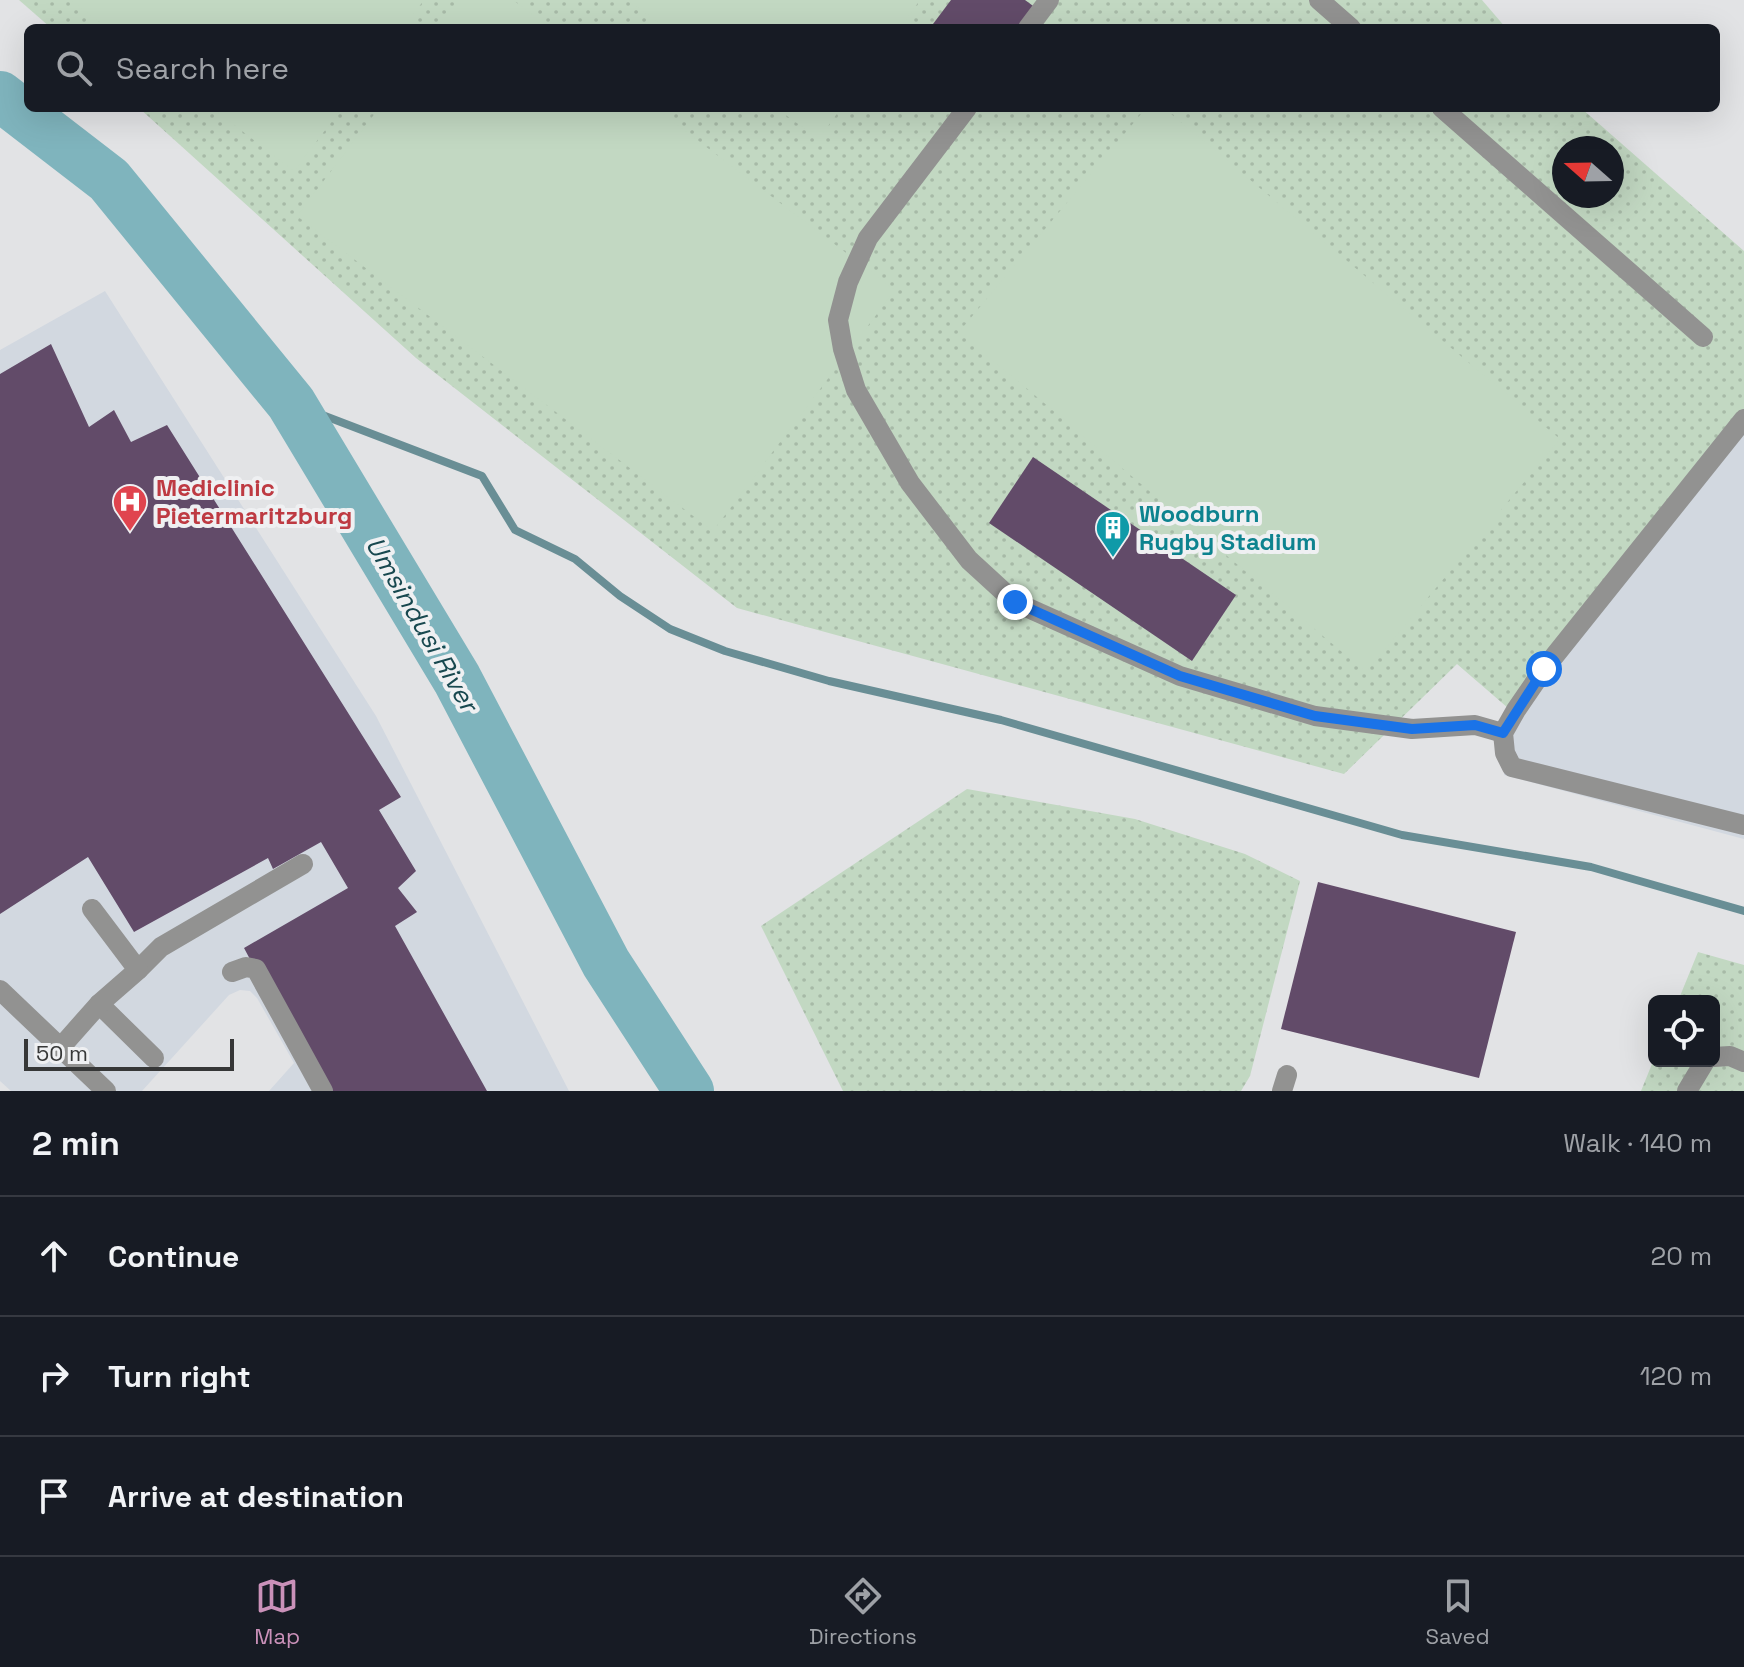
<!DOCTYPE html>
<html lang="en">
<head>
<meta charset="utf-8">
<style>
	body { margin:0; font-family:"Space Grotesk",sans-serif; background:#242831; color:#f1f3f6 }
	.controls { position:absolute; right:24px; bottom:24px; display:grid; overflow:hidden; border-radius:12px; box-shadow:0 8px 32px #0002 }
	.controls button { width:72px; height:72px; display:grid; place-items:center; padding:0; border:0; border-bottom:2px solid #363941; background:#171b24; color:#f1f3f6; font:40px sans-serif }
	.compass { position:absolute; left:1552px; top:136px; width:72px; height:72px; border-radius:50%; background:#171b24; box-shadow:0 8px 32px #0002; rotate:290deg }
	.scale { position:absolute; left:24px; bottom:20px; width:210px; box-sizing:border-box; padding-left:8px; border:4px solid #363737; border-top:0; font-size:22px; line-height:28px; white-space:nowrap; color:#363737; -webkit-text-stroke:6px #eff0f2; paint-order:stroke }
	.stop { position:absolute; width:24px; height:24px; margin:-18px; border:6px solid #1a73e8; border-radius:50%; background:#fff }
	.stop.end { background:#1a73e8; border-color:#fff; box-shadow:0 2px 8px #0008 }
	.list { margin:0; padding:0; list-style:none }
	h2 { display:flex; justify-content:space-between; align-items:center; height:104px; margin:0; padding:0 32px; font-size:34px }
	h2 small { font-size:26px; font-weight:400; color:#9ea1a6 }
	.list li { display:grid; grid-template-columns:52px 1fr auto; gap:24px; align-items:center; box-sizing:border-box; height:120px; padding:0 32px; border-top:2px solid #363941 }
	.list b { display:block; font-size:30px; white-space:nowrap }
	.list em { font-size:26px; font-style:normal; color:#9ea1a6 }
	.icon { flex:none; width:44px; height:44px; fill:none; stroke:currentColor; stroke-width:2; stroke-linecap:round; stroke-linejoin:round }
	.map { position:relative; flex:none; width:1744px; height:1091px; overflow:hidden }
	.search { position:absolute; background:#171b24; box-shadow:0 8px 32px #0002; left:24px; right:24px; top:24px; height:88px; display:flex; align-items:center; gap:20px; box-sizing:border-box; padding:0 28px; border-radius:12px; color:#9ea1a6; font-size:30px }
	.sheet { height:464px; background:#171b24 }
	nav { display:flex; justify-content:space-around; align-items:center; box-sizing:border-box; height:112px; border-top:2px solid #363941; background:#171b24; font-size:22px; color:#9ea1a6 }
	nav a { display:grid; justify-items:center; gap:4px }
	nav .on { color:#ca91b9 }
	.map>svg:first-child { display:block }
</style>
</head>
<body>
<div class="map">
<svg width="1744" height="1091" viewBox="0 0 1744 1091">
	<defs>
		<pattern id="grass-dots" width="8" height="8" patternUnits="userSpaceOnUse" patternTransform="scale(2)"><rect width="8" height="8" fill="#c2d8c2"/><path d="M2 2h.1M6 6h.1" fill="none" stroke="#a7baa7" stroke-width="1.8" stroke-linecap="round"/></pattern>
	</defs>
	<rect width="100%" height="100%" fill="#e2e3e5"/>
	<g fill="#d2d8e0">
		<polygon points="105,291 376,716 569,1091 269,1091 294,1063 257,998 250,991 240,990 229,995 142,1091 11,1091 0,1081 0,350"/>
		<polygon points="1744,431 1744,839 1504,775 1507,717"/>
	</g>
	<g fill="url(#grass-dots)" fill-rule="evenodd">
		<polygon points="19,0 1482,0 1506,28 51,28"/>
		<path d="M139 108H1581L1744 251V429L1508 708 1457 664 1344 774 737 608 416 358ZM1564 148H1612V196H1564Z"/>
		<polygon points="967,789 1135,819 1245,854 1300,881 1250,1076 1241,1091 843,1091 761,926"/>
		<polygon points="1698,952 1744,965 1744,1091 1641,1091 1654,1059 1714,1061 1714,1001 1678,1001"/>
	</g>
	<g fill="#c2d8c2">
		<polygon points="71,0 424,0 403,28 107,28"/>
		<polygon points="460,0 513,0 550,28 439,28"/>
		<polygon points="628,0 920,0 900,28 666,28"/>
		<polygon points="212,108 342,108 294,171"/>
		<polygon points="379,108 655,108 895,290 713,531 297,216"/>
		<polygon points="776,108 841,108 819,139"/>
		<polygon points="1146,108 1164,108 1560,439 1366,672 959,332"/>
	</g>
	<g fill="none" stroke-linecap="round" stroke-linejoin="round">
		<polyline stroke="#698e95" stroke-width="8" points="291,403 482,476 515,530 575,559 620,596 670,629 725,651 829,681 1001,720 1402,835 1591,867 1744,911"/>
		<polyline stroke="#7fb4bd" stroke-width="50" points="0,96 109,180 291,403 457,679 606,963 689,1091"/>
	</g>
	<g fill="#624b69">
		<polygon points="951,0 1025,0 1040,11 1027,28 930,28"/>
		<polygon points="51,344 89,427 114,410 131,442 167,425 401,797 379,810 416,871 398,888 417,912 395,926 487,1091 320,1091 244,948 348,888 321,842 273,869 268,858 134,932 88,857 0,914 0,374"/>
		<polygon points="1033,457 1236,595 1192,661 989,523"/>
		<polygon points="1318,882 1516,932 1479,1078 1281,1029"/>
	</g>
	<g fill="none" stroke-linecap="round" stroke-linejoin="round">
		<g stroke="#929291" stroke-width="20">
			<polyline points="1319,0 1351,28"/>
			<polyline points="1028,28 1049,0"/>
			<polyline points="967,108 868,238 848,282 838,320 843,349 856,390 910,483 969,560 1015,602 1180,676 1315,716 1412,729 1475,725 1503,733"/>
			<polyline points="1442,108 1703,337"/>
			<polyline points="1744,419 1544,669 1516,710 1503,733 1505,753 1512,767 1744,825"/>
			<polyline points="138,970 161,947 303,864"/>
			<polyline points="232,972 246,967 256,969 323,1091"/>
			<polyline points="0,990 106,1091"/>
			<polyline points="99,1004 154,1058"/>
			<polyline points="61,1047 99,1004 138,970 92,909"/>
			<polyline points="1714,1057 1730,1056 1744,1062"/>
			<polyline points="1282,1091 1287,1075"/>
			<polyline points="1687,1091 1705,1061"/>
		</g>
	</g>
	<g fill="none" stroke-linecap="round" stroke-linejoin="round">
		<polyline stroke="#1a73e8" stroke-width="10" points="1015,602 1180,676 1315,716 1412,729 1475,725 1503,733 1544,669"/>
	</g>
	<defs>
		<symbol id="hospital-pin" viewBox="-11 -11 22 30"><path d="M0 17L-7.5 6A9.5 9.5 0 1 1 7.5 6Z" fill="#e0444e" stroke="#eff0f2"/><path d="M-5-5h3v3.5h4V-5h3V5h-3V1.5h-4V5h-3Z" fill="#fff"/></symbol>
		<symbol id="building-pin" viewBox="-11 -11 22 30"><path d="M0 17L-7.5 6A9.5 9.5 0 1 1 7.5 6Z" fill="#0f9aa8" stroke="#eff0f2"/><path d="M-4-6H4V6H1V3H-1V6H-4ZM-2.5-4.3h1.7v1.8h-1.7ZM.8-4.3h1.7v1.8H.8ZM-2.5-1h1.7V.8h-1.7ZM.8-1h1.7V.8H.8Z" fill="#fff"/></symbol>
	</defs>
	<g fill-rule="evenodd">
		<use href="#hospital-pin" x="110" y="482" width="40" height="54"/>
		<use href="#building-pin" x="1093" y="508" width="40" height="54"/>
	</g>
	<g text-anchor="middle" stroke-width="8" stroke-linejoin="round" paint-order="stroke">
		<g font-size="24" font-weight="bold" fill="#be3a42" stroke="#eff0f2" text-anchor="start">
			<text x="156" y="496">Mediclinic<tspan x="156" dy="28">Pietermaritzburg</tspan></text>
		</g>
		<g font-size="24" font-weight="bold" fill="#0d838f" stroke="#eff0f2" text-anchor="start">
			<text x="1139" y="522">Woodburn<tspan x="1139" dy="28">Rugby Stadium</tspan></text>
		</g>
		<g font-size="26" font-style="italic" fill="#18484f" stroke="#eff0f2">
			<text transform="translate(422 624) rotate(60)" y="9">Umsindusi River</text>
		</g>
	</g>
</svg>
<div class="controls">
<button><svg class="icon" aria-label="locate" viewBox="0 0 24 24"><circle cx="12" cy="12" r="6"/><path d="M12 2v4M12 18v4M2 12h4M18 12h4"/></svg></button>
</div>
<svg class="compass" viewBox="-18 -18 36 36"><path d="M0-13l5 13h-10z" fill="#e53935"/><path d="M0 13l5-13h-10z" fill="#9ea1a6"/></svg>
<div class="scale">50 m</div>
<div class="stop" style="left:1544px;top:669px"></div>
<div class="stop end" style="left:1015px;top:602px"></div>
<div class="search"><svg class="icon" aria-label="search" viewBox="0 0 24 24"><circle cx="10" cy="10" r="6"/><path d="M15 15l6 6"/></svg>Search here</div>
</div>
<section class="sheet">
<h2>2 min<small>Walk · 140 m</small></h2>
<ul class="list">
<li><svg class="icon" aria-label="ahead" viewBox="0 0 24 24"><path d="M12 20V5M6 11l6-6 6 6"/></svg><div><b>Continue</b></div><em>20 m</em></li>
<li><svg class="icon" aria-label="right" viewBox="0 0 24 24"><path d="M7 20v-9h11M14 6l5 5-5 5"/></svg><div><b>Turn right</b></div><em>120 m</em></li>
<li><svg class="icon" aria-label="arrive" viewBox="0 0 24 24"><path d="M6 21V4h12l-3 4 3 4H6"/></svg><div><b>Arrive at destination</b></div></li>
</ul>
</section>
<nav>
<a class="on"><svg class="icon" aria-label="map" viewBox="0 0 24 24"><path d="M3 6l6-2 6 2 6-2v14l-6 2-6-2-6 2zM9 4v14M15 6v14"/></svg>Map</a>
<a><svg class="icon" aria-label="directions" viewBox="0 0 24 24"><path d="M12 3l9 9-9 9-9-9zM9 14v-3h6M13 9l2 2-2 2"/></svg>Directions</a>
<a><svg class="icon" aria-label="saved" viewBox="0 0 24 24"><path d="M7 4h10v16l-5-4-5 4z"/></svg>Saved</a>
</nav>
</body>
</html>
